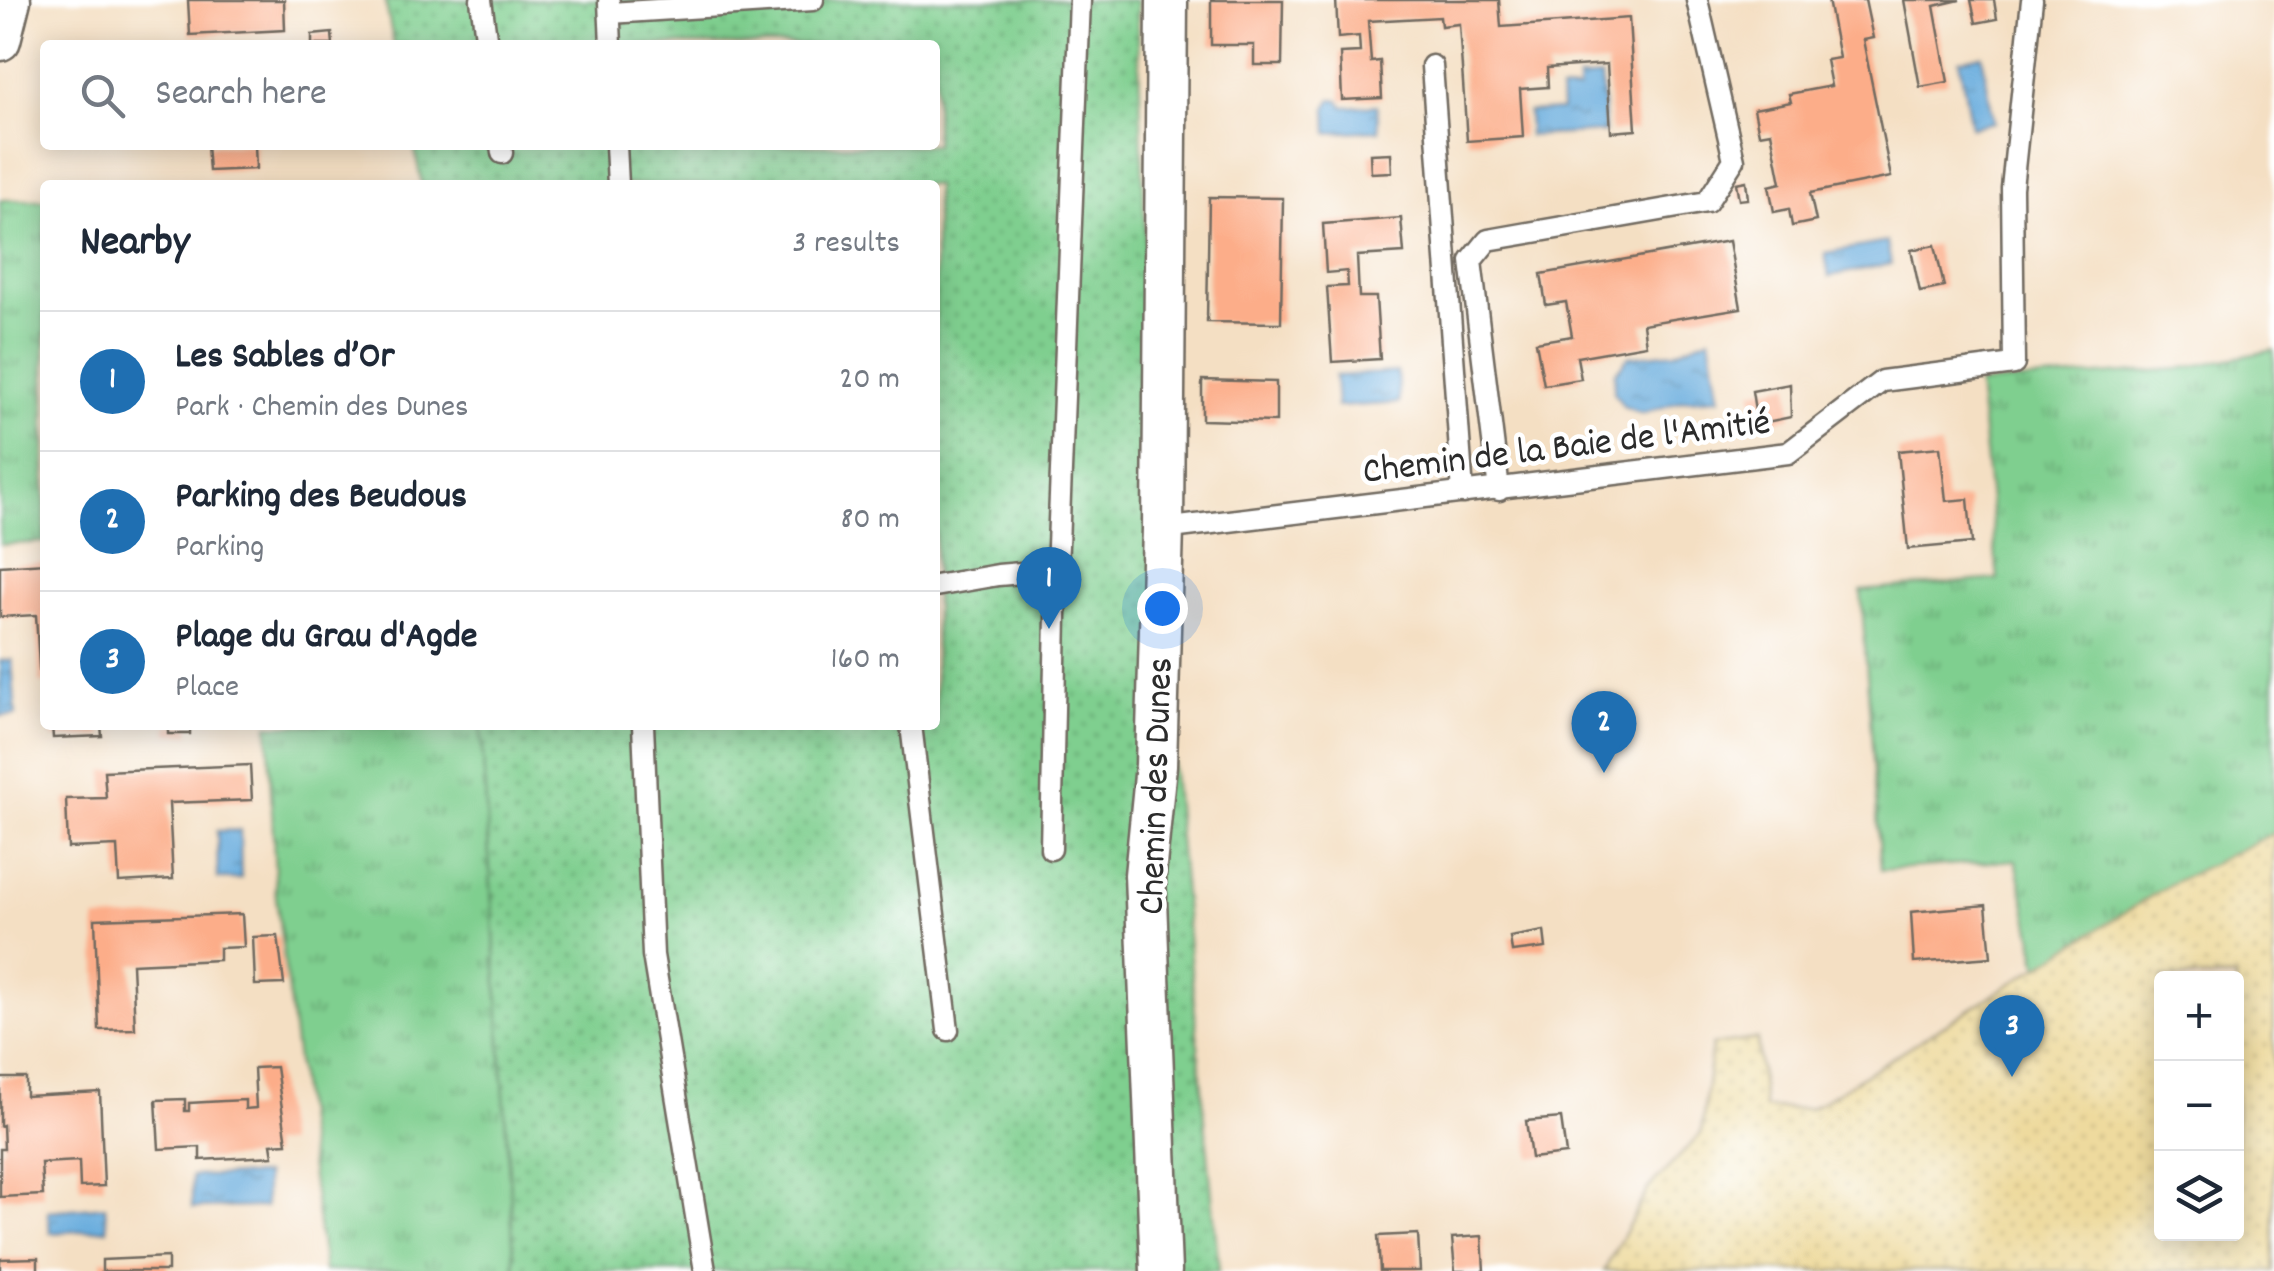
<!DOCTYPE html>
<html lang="en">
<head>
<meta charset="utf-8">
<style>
	body { margin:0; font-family:Dekko,sans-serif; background:#f2f2f3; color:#1f2937 }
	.controls { position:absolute; right:30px; bottom:30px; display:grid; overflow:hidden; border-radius:10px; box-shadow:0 5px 25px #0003 }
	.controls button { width:90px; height:90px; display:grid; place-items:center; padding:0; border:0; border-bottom:2px solid #e0e1e3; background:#fff; color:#1f2937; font:50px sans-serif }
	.you { position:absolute; left:1162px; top:608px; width:35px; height:35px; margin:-25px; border:8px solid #fff; border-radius:50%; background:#1a73e8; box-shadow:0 0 0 15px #1a73e833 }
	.badge { display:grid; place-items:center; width:65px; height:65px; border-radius:50%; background:#1f6fb2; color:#fff; font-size:32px; font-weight:700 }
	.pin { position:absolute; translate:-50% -82px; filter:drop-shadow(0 2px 5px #0008) }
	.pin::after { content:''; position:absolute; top:52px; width:35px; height:30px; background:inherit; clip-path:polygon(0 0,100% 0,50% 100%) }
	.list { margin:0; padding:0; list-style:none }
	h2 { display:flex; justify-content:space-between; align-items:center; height:130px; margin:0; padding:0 40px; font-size:42px }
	h2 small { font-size:32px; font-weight:400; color:#747a83 }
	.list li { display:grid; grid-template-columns:65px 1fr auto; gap:30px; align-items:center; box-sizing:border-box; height:140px; padding:0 40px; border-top:2px solid #e0e1e3 }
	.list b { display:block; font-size:38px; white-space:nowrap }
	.list p { margin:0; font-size:32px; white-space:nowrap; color:#747a83 }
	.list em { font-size:32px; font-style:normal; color:#747a83 }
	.icon { flex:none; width:55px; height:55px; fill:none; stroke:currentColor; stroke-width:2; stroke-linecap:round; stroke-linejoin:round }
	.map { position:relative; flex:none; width:2274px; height:1271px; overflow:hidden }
	.search { position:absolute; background:#fff; box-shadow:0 5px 25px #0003; left:40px; top:40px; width:900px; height:110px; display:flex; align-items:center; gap:25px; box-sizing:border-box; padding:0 35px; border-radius:10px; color:#747a83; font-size:38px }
	.panel { position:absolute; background:#fff; box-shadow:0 5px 25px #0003; left:40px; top:180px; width:900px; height:550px; border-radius:10px }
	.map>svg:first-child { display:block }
</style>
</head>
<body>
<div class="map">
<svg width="2274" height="1271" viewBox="0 0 2274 1271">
	<defs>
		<pattern id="grass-tufts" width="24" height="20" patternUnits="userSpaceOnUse" patternTransform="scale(2.5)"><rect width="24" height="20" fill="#7fcf8f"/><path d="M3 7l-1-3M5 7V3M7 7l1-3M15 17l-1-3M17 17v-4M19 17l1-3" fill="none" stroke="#68a875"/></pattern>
		<pattern id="sand-dots" width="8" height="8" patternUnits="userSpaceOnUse" patternTransform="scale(2.5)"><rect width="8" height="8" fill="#eeda9e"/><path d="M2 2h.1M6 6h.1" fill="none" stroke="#cb8" stroke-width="1.8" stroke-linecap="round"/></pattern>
		<pattern id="park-dots" width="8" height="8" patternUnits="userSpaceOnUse" patternTransform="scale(2.5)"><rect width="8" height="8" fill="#7fcf8f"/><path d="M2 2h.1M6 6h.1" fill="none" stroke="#68a875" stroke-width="1.8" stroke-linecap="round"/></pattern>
		<pattern id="water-ripples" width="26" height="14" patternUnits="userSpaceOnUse" patternTransform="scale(2.5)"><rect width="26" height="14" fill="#67acdd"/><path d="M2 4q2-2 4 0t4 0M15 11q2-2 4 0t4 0" fill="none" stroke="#558cb3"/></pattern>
	</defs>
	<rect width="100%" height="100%" fill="#fff"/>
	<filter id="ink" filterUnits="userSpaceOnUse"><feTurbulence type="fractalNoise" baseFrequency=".01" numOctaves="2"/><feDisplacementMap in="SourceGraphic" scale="20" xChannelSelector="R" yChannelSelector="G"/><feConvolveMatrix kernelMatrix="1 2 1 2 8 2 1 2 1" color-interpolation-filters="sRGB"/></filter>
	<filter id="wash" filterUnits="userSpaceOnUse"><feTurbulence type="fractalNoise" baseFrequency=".0048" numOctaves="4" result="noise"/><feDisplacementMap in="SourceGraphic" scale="40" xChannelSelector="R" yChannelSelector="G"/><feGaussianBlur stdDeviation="2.25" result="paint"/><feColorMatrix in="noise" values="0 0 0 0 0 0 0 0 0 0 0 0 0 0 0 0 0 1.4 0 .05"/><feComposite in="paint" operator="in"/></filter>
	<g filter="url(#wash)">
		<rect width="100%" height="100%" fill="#f4dfc3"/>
		<g fill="url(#grass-tufts)" stroke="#557d5d" stroke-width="2.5">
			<polygon points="0,200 45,200 45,542 0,545"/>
			<polygon points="2274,350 2274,833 2169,885 2039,967 2016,860 1881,870 1861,591 1998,579 1978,384 2179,369"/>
			<polygon points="268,725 481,725 515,1271 324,1271 276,897"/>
		</g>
		<path fill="url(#sand-dots)" stroke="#8c8264" stroke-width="2.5" fill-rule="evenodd" d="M2274 833V1271H1604L1648 1189 1701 1134 1712 1045 1757 1039 1764 1108 1810 1109 2169 885ZM2162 978H2236V1234H2162Z"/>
		<polygon fill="url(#park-dots)" stroke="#557d5d" stroke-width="2.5" points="385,0 1137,0 1155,532 1174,785 1219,1271 515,1271 481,725 935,725 935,185 422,185 414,145 935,145 935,45 394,45"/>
		<g fill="url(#water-ripples)" stroke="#496c84" stroke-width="2.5">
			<polygon points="1982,55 1994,122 1971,127 1959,60"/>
			<polygon points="1601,77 1605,132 1529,136 1528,112 1561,110 1560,91 1578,90 1578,79"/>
			<polygon points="1332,99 1339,100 1344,107 1377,105 1379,130 1328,133 1327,108"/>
			<polygon points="1887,242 1891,264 1829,276 1825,253"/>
			<polygon points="1710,337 1720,398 1684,400 1642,414 1623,406 1614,392 1615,373 1628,357 1675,352"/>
			<polygon points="1397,372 1399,403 1337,407 1335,376"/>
			<polygon points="12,660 16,715 0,716 0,661"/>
			<polygon points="240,830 241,879 218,879 217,831"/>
			<polygon points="265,1175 265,1207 192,1208 192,1176"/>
			<polygon points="105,1206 107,1229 50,1233 48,1211"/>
		</g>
		<g id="blocks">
			<g fill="#fcad89">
				<polygon points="188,0 284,0 285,30 190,35"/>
				<polygon points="1211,0 1283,0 1282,65 1254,65 1254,45 1211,45"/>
				<polygon points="1336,0 1499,0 1501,27 1629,18 1636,130 1611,132 1607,64 1547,68 1548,87 1520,89 1523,137 1467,141 1459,24 1441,26 1440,17 1368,21 1371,62 1380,61 1382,98 1342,100 1340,53 1360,52 1359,36 1338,38"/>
				<polygon points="1828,0 1865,0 1873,38 1863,40 1891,177 1810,193 1816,221 1792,226 1789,209 1774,212 1769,186 1781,183 1771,132 1759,134 1754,109 1791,102 1789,94 1831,86 1826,60 1839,58"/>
				<polygon points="1904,0 1960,0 1934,6 1948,82 1920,87"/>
				<polygon points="1971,0 1994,0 1997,19 1976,23"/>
				<polygon points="332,33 333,45 312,45 312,35"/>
				<polygon points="207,145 255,145 256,169 209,171"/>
				<polygon points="1391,153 1392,172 1371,173 1370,154"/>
				<polygon points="1746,181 1748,199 1739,200 1736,183"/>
				<polygon points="1209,197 1283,198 1281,323 1207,322"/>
				<polygon points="1401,218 1404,253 1357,256 1359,297 1376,297 1380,359 1332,362 1327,287 1348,286 1347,271 1326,273 1323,224"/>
				<polygon points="1729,241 1741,308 1643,324 1646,345 1577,357 1581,379 1544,385 1536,342 1572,336 1566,302 1546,305 1541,274"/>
				<polygon points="1935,245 1944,287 1920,292 1911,250"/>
				<polygon points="1202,380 1276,382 1276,422 1202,420"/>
				<polygon points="1790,384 1791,417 1757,424 1752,391"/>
				<polygon points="1940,447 1946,501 1968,499 1972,543 1908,549 1898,451"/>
				<polygon points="45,563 45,682 40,683 36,615 0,617 0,566"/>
				<polygon points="52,725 101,725 102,736 53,738"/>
				<rect x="168" y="725" width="22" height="9"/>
				<polygon points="250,765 252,800 169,803 173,879 119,882 117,846 68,848 66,799 106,798 104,771"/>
				<polygon points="1986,905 1991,957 1914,963 1911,912"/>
				<polygon points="242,914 244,947 219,948 219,960 132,964 135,1029 99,1030 95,919"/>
				<polygon points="1544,931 1546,948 1512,952 1510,937"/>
				<polygon points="278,936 284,984 255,985 253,937"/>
				<polygon points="276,1067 287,1143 271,1144 273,1156 200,1160 200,1147 159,1149 156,1100 185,1099 185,1111 189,1111 189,1103 224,1101 245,1100 245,1109 256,1108 254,1068"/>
				<polygon points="0,1078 26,1078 26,1096 100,1092 104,1186 80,1187 79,1161 41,1163 43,1195 0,1197 0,1149 4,1149 3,1125 0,1126"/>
				<polygon points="1561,1118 1566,1154 1531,1158 1526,1121"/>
				<polygon points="1418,1234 1420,1271 1380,1271 1378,1236"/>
				<polygon points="1482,1236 1484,1271 1455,1271 1452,1238"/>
				<polygon points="168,1257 168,1271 102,1271 102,1260"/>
				<polygon points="38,1258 38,1271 0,1271 0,1259"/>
			</g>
		</g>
	</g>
	<g filter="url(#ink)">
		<use href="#blocks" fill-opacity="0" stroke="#716a60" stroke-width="2.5"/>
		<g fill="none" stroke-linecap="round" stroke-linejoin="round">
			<defs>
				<g id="lane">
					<polyline points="481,0 487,45"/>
					<polyline points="609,2 611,45"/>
					<polyline points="610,13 813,0"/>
					<polyline points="1432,66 1463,493"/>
					<polyline points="501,145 502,153"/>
					<polyline points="616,145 618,185"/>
					<polyline points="1499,490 1471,261 1488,240 1707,202 1734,160 1697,0"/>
					<polyline points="1163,529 1788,453 1882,381 2014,364 2012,188 2032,0"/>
					<polyline points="1057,570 1080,0"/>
					<polyline points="935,586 998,575 1057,570 1051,849"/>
					<polyline points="643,725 653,955 705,1271"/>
					<polyline points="911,725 948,1030"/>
				</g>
				<g id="street">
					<polyline points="0,40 10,0"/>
					<polyline points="1161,1271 1145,875 1156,765 1163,529 1167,0"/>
				</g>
			</defs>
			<use href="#lane" stroke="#716a60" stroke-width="25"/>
			<use href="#street" stroke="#716a60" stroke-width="45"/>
			<use href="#lane" stroke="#fff" stroke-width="20"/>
			<use href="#street" stroke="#fff" stroke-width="40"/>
		</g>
	</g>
	<g text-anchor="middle" stroke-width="9" stroke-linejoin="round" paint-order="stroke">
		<g font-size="38" fill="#2b2b2b" stroke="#fff">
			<text transform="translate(1566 444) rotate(-7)" y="13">Chemin de la Baie de l'Amitié</text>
			<text transform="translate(1153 786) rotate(-88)" y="13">Chemin des Dunes</text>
		</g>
	</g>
</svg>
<div class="controls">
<button>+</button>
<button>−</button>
<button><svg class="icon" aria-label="layers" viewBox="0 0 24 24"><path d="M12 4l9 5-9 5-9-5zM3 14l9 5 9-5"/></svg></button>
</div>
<div class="you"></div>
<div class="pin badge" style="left:1049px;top:629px">1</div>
<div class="pin badge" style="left:1604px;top:773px">2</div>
<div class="pin badge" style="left:2012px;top:1077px">3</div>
<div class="search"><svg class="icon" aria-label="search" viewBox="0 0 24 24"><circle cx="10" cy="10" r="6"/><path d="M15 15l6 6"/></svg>Search here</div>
<section class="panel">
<h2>Nearby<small>3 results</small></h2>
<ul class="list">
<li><span class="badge">1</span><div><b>Les Sables d’Or</b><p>Park · Chemin des Dunes</p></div><em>20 m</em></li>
<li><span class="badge">2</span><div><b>Parking des Beudous</b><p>Parking</p></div><em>80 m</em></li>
<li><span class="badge">3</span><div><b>Plage du Grau d'Agde</b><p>Place</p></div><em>160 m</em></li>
</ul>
</section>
</div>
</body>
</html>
